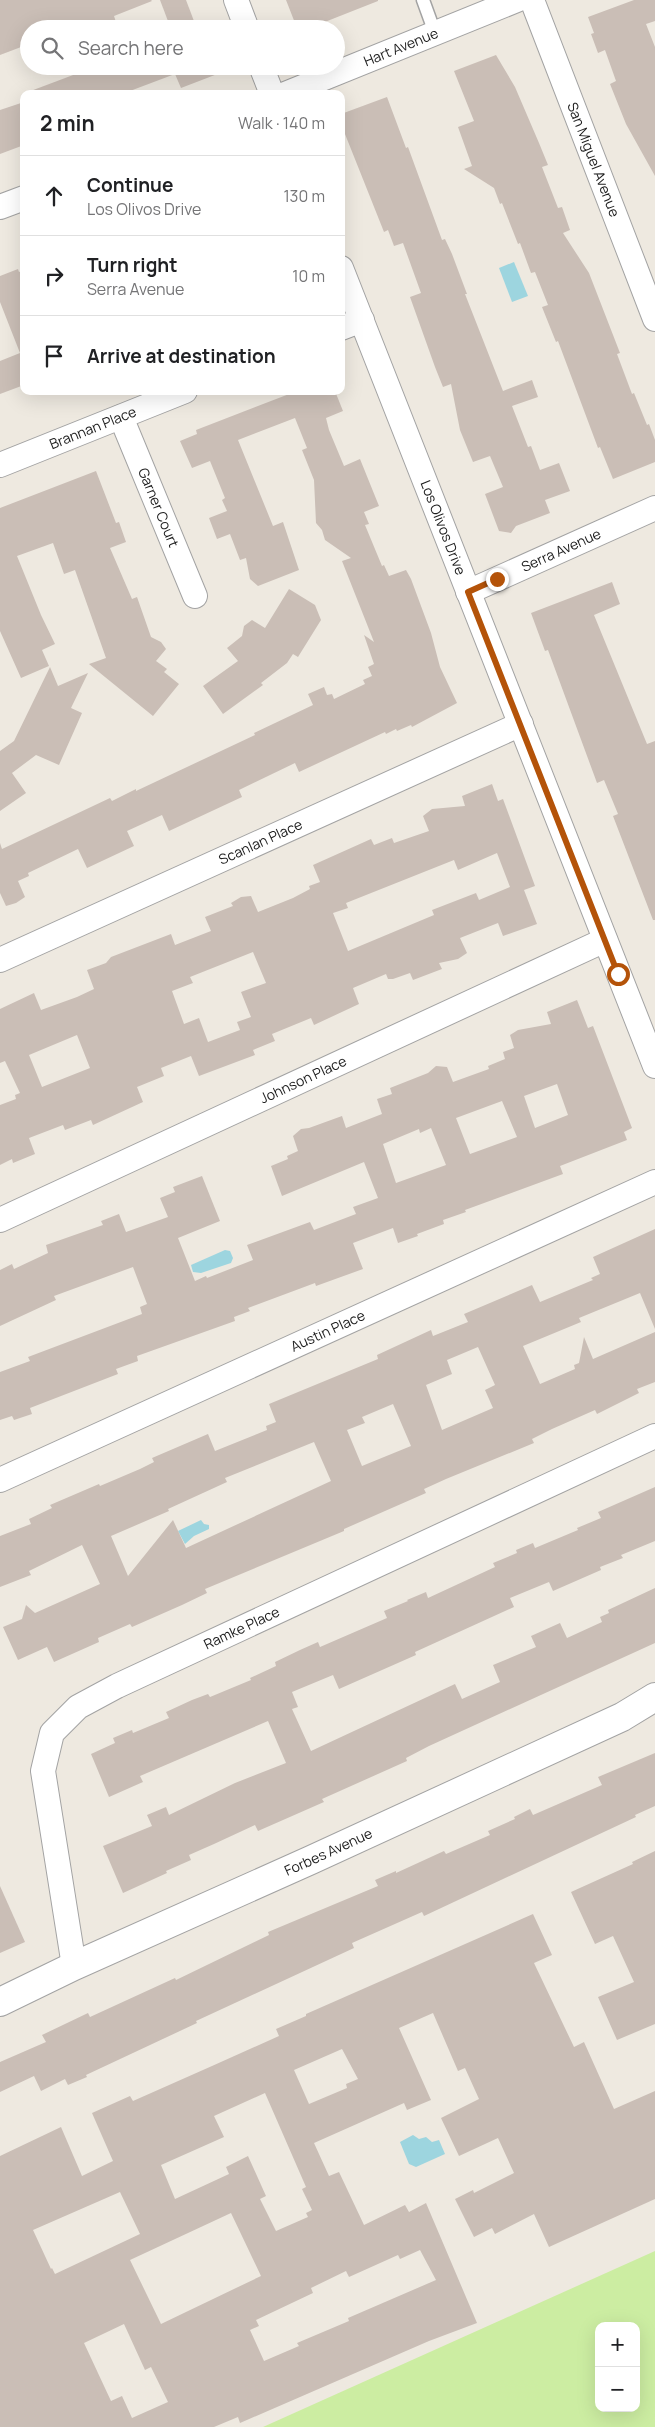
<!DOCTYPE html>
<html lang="en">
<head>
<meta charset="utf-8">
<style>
	body { margin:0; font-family:Manrope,sans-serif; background:#f2f2f2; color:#202124 }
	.controls { position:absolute; right:15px; bottom:15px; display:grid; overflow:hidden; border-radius:10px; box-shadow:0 5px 20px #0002 }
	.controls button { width:45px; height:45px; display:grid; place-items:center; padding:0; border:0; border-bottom:1px solid #e0e0e0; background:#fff; color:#202124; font:25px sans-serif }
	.stop { position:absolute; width:15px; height:15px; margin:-11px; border:4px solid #b45309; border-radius:50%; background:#fff }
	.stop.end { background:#b45309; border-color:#fff; box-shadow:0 1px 5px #0008 }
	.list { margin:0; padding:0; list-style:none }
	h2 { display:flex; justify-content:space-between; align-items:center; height:65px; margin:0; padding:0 20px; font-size:21px }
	h2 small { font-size:16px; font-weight:400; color:#757577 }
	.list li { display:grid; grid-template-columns:32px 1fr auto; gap:15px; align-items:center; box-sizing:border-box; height:80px; padding:0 20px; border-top:1px solid #e0e0e0 }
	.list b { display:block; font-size:19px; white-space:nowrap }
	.list p { margin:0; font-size:16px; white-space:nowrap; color:#757577 }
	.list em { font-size:16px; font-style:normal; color:#757577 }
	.icon { flex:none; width:28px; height:28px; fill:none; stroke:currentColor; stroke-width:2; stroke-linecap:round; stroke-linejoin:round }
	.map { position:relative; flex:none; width:655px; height:2427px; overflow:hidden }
	.search { position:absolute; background:#fff; box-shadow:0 5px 20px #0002; left:20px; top:20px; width:325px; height:55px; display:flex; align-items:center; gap:12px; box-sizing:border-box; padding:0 18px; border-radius:28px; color:#757577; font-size:19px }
	.panel { position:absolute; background:#fff; box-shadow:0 5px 20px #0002; left:20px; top:90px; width:325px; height:305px; border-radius:10px }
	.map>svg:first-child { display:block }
</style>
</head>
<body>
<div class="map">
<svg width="655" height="2427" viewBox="0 0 655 2427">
	<rect width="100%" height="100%" fill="#eee9e0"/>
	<path fill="#cceda2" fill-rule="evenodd" d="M655 2251V2427H263ZM599 2326H636V2408H599Z"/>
	<g fill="#9dd5df">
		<polygon points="514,262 528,296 512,302 499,268"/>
		<polygon points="225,1250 230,1251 233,1258 231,1263 201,1273 193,1272 191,1265"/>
		<polygon points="201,1520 204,1524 209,1525 209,1529 194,1536 185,1544 178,1531"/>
		<polygon points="413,2135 419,2139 426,2137 432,2142 439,2140 445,2154 416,2167 409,2164 400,2142"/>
	</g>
	<g fill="#cabeb6" fill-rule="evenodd">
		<polygon points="0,0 151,0 152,1 114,16 117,25 108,29 96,29 94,24 80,29 29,29 29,44 0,55"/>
		<polygon points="160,0 186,0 197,29 171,29"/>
		<polygon points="286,0 378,0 378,1 307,29 302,29 299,21 295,23"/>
		<polygon points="634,0 655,0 655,21 646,24 655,47 655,176 626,124 610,84 616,81 605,50 598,53 591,34 594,33 588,17"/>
		<polygon points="496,55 515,87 539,143 548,165 542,167 558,208 562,207 570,230 563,233 589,273 620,353 617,354 632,394 634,393 647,425 649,424 655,440 655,462 613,479 600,447 598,448 558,341 556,342 542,307 548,305 535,272 531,273 520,243 518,244 502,203 500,204 494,188 464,169 472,166 458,127 474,121 454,71"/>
		<polygon points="97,66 233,66 233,68 181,88 175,74 122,94 28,94 28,92"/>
		<polygon points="387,97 406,148 408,147 442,240 445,239 452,254 467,294 465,294 503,391 532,380 538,397 512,406 528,447 531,446 540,470 559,463 570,491 545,500 550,513 516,526 511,533 499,531 485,494 503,487 490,456 473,462 460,430 451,384 443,387 435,367 410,297 421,293 403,243 394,246 388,230 384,232 341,124 341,114"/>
		<polygon points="24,102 24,145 0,154 0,110"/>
		<polygon points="18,269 19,272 24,270 24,385 0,394 0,361 20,353 0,302 0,276"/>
		<polygon points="297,391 335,391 343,411 326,418 329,430 344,466 360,459 379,506 364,512 369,524 365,525 382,566 384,565 389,576 406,570 411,579 431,633 440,667 457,703 412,727 411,725 397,731 396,729 386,734 385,732 299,772 295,763 239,790 242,797 169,831 162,815 127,831 134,846 87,868 78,849 28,873 29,876 18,881 25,897 16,903 6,906 0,893 0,843 2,849 110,798 112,801 136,789 136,791 255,735 254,733 313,705 308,694 324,687 327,695 332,694 334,699 365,684 363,680 372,676 368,667 374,664 364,635 374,642 342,561 351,558 325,540 322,530 316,523 314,480 302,450 307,448 295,418 238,440 273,526 283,522 299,570 258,586 250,579 246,558 240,560 230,534 217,539 209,518 227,511 222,500 225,498 210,461 192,468 180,441 197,434 196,430"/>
		<polygon points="96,471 116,523 119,522 126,542 110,548 132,599 137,597 151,637 161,642 166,649 156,661 167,669 164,672 179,684 153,716 89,664 106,658 75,570 64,574 53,543 17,556 41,615 55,644 42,650 49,666 21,678 0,631 0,508"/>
		<polygon points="612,582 620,604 594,615 647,744 655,741 655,920 653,920 613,816 618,814 604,780 597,783 548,650 545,651 531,613"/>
		<polygon points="289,589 315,605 321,620 298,657 293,654 287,663 261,683 263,685 223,714 203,686 238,661 227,648 242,636 244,626 252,620 265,628"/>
		<polygon points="50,667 58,686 88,673 71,708 82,713 59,765 36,755 12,773 26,793 0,811 0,751 14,741"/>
		<path d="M492 784 498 801 503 799 535 886 524 890 537 924 503 936 498 923 460 938 467 953 458 959 439 963 442 969 413 980 410 973 393 979H388L386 974 353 988 359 1004 314 1025 311 1018 272 1034 275 1041 253 1050 255 1055 199 1076 191 1056 161 1068 164 1076 137 1087 143 1102 93 1125 91 1120 65 1130 63 1125 29 1138 35 1154 13 1163 12 1159 0 1165V1105L16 1099 15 1095 20 1093 5 1061 0 1063V1009L34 993 41 1010 77 997 94 989 87 970 106 963 111 957 171 934 175 945 211 931 205 917 233 906 231 903 241 897 251 896 258 912 293 898 310 889 309 886 320 882 313 865 371 839 374 845 392 838 394 843 429 831 423 816 432 809 465 806 462 796ZM497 853 510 887 479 900 476 893 432 910 434 915 348 951 333 913 348 908 346 903 454 860 458 870ZM253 952 266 983 241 992 251 1017 237 1022 240 1030 208 1042 199 1018 184 1024 172 991 193 983 190 977ZM77 1035 90 1068 42 1087 29 1055Z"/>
		<path d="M577 1000 588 1028 593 1026 632 1128 624 1132 627 1140 560 1166 563 1174 465 1210 466 1212 443 1220 444 1224 417 1234 418 1236 398 1243 393 1228 353 1243 363 1269 316 1286 315 1283 248 1308 250 1311 234 1317 235 1321 137 1356 138 1361 116 1369 118 1374 30 1408 32 1414 14 1420 12 1416 0 1420V1372L30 1361 28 1357 142 1314 140 1307 147 1304 133 1267 54 1296 56 1300 0 1326V1270L12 1264 14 1269 48 1253 46 1245 103 1225 101 1221 119 1214 126 1232 168 1217 160 1198 175 1192 173 1187 202 1176 220 1221 178 1238 195 1281 206 1276 207 1278 253 1260 247 1245 310 1222 314 1230 356 1214 353 1207 378 1198 364 1162 282 1196 271 1166 288 1159 287 1156 298 1151 293 1136 301 1129 309 1128 342 1116 346 1128 382 1114 377 1099 392 1094 390 1088 428 1073 436 1066 447 1067 453 1082 489 1069 488 1066 505 1059 503 1052 514 1048 510 1035 518 1030 551 1024 547 1012ZM557 1084 568 1115 535 1128 524 1096ZM502 1101 517 1137 470 1154 456 1118ZM431 1128 446 1165 396 1183 383 1144 419 1129 420 1133Z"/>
		<path d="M655 1229V1329L640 1293 579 1318 581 1322 523 1346 540 1384 575 1369 574 1365 579 1363 584 1337 593 1359 655 1332V1382L637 1389 639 1393 597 1414 595 1410 552 1429 532 1439 534 1443 446 1479 424 1489 426 1493 344 1529V1531L205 1589 207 1593 182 1605 132 1627 130 1624 98 1638 99 1642 54 1662 47 1647 18 1660 3 1627 22 1619 26 1605 35 1613 100 1584 82 1545 29 1571 31 1575 0 1587V1536L31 1524 29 1519 52 1508 50 1505 99 1484 100 1486 140 1469 154 1462 152 1458 208 1434 215 1451 267 1430 266 1426 276 1422 269 1404 378 1359 377 1355 431 1330 433 1336 468 1322 464 1314 511 1294 532 1285 540 1302 593 1280 591 1278 600 1274 593 1257ZM478 1347 495 1385 485 1390 493 1408 442 1430 426 1385 452 1374 447 1360ZM393 1404 411 1446 362 1466 347 1430 365 1423 362 1417ZM314 1442 331 1481 186 1548 173 1520 128 1576 111 1536 169 1511 168 1509 227 1482 225 1478Z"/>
		<polygon points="655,1487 655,1541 621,1555 623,1558 600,1567 601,1570 553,1591 549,1582 510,1598 514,1607 415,1652 416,1655 339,1689 333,1675 292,1692 298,1707 292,1709 311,1751 455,1684 462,1699 500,1682 493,1665 536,1647 531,1636 560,1623 567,1638 602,1622 600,1617 609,1613 608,1610 655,1588 655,1643 429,1746 406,1758 407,1761 322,1799 324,1802 258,1831 255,1825 214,1844 189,1855 191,1860 166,1871 167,1873 123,1893 103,1846 152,1826 147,1815 166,1807 169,1815 235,1783 286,1763 268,1721 140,1776 143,1782 109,1797 91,1754 115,1743 113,1738 132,1730 133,1733 169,1718 166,1712 192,1700 208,1694 210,1697 251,1680 250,1678 276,1666 275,1662 300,1650 318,1642 320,1647 387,1618 384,1611 408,1601 407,1600 426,1592 428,1598 495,1567 493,1563 517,1553 516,1550 533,1543 535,1548 578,1530 577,1528 601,1518 598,1512"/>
		<polygon points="655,1753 655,1806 635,1815 636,1817 424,1916 422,1912 352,1943 354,1948 196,2021 197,2023 86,2075 87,2077 68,2085 65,2079 41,2091 34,2076 0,2092 0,2062 46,2042 42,2035 88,2013 90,2017 175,1978 176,1980 269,1935 268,1932 378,1886 375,1880 396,1871 396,1873 444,1851 446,1854 490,1835 488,1831 515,1819 514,1817 530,1809 533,1815 602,1785 598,1777"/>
		<polygon points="655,1851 655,2024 617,2040 598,1997 634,1982 613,1936 595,1944 571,1892 633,1864 632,1862"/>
		<polygon points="0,1886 25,1942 0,1953"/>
		<path d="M533 1914 552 1955 534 1963 574 2047 584 2042 614 2109 655 2091V2199L549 2247 534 2214 495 2234 492 2228 474 2237 455 2199 473 2190 474 2193 514 2173 498 2138 459 2156 441 2118 479 2099 465 2068 458 2071 433 2013 399 2028 431 2100 407 2110 404 2103 314 2143 329 2176 339 2172 364 2225 405 2205 409 2212 426 2203 477 2323 429 2341 240 2423 238 2417 214 2427H0V2156L61 2127 82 2176 113 2161 92 2113 130 2096 133 2101 212 2066 279 2036 276 2029 306 2016V2014ZM342 2049 358 2079 346 2084 347 2088 309 2104 294 2070ZM265 2093 306 2187 302 2189 312 2210 306 2213 308 2217 276 2231 260 2199 266 2196 248 2156 226 2167 229 2174 175 2199 161 2165 224 2137 214 2116ZM120 2192 140 2234 55 2274 52 2268 51 2269 33 2230ZM231 2213 261 2276 161 2324 130 2260ZM420 2250 436 2280 348 2318 349 2321 297 2343 299 2346 264 2361 250 2330 259 2326 256 2320 313 2293 311 2288 346 2271 349 2277 398 2255 400 2259ZM124 2324 145 2370 151 2367 168 2402 132 2418 122 2396 111 2401 84 2343Z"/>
	</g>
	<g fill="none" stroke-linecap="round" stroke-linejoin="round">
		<defs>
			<polyline id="service" points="423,0 435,33"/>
			<g id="minor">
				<polyline points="236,0 247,29"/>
				<path id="s1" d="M532 0 655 319"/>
				<polyline points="261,66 272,94"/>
				<path id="s2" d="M285 94 517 0"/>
				<polyline points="0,207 24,198"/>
				<path id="s3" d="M341 268 655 1066"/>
				<polyline points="341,328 362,320"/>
				<path id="s4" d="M121 417 195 596"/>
				<path id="s5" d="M0 465 185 391"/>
				<path id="s6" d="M468 592 655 508"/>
				<path id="s7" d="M0 960 521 724"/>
				<path id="s8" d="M0 1220 605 940"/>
				<path id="s9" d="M0 1480 655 1182"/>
				<path id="s10" d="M74 1966 43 1771 52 1733 78 1707 117 1686 655 1436"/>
			</g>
			<g id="tertiary">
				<path id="s11" d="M0 2002 74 1966 311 1860 622 1717 655 1697"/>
			</g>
		</defs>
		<use href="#service" stroke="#a3a3a3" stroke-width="15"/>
		<use href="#minor" stroke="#a3a3a3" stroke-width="26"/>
		<use href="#tertiary" stroke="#a3a3a3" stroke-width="30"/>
		<use href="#service" stroke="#fff" stroke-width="12"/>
		<use href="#minor" stroke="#fff" stroke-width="24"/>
		<use href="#tertiary" stroke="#fff" stroke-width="28"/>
	</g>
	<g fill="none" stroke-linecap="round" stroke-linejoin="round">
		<polyline stroke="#b45309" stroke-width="6" points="497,579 468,592 618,974"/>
	</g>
	<g text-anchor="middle" stroke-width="5" stroke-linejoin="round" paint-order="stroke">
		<g font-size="14" fill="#1c1c1c" stroke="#fff">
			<text dy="5" stroke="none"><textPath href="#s2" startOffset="125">Hart Avenue</textPath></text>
			<text dy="5" stroke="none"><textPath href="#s1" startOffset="171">San Miguel Avenue</textPath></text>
			<text dy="5" stroke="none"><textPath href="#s5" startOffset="100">Brannan Place</textPath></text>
			<text dy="5" stroke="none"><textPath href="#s4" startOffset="98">Garner Court</textPath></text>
			<text dy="5" stroke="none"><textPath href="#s3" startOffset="279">Los Olivos Drive</textPath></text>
			<text dy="5" stroke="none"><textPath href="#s6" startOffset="102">Serra Avenue</textPath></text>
			<text dy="5" stroke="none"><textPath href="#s7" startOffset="286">Scanlan Place</textPath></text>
			<text dy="5" stroke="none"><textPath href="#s8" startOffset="334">Johnson Place</textPath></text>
			<text dy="5" stroke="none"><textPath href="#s9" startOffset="360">Austin Place</textPath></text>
			<text dy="5" stroke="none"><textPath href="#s10" startOffset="455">Ramke Place</textPath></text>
			<text dy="5" stroke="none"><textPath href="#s11" startOffset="361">Forbes Avenue</textPath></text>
		</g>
	</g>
</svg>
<div class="controls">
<button>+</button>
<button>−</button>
</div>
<div class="stop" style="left:618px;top:974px"></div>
<div class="stop end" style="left:497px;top:579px"></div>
<div class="search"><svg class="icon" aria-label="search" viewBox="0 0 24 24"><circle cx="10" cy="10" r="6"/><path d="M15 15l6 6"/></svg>Search here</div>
<section class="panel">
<h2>2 min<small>Walk · 140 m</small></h2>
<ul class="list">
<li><svg class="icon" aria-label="ahead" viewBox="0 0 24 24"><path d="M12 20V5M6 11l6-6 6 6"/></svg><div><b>Continue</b><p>Los Olivos Drive</p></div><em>130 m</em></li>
<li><svg class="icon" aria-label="right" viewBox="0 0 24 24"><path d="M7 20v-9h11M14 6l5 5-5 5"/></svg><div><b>Turn right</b><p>Serra Avenue</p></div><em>10 m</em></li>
<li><svg class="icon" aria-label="arrive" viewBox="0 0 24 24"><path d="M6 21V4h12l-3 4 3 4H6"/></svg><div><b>Arrive at destination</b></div></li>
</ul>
</section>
</div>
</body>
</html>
